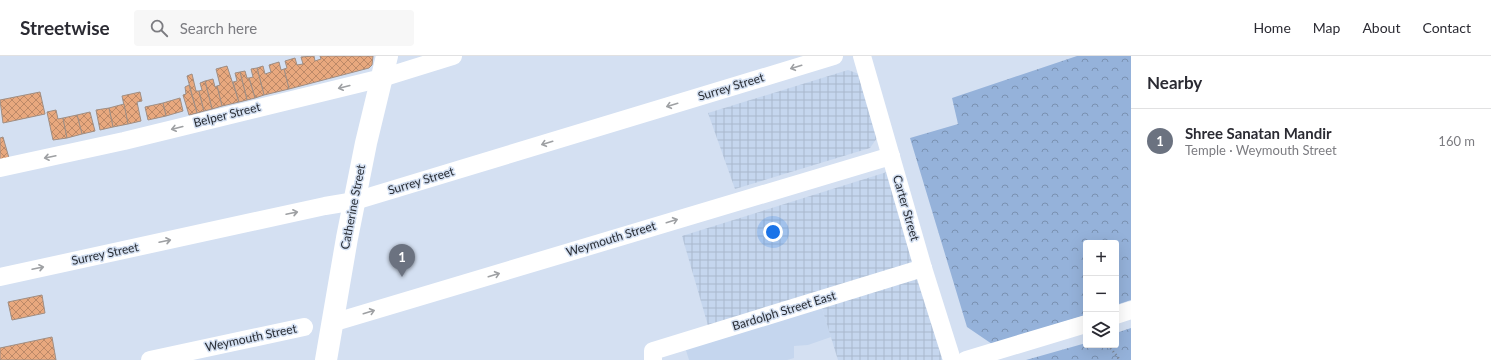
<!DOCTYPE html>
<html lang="en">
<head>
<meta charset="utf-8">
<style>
	body { margin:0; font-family:Lato,sans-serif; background:#f7f7f7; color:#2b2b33 }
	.controls { position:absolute; right:12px; bottom:12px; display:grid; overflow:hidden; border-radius:4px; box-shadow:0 4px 16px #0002 }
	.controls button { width:36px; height:36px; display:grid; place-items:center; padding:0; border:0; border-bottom:1px solid #e1e1e2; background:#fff; color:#2b2b33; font:20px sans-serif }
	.you { position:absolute; left:773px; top:176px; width:14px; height:14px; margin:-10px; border:3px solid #fff; border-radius:50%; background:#1a73e8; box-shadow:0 0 0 6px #1a73e833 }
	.badge { display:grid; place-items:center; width:26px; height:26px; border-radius:50%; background:#85440e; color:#fff; font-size:13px; font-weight:700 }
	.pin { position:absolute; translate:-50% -33px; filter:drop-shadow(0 1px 2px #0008) }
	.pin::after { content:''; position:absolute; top:21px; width:14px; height:12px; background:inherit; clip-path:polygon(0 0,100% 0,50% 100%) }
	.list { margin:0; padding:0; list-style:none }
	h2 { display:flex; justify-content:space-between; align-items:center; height:52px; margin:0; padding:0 16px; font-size:17px }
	h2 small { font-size:13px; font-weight:400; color:#7c7c81 }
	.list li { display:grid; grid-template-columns:26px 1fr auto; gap:12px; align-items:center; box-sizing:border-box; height:64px; padding:0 16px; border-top:1px solid #e1e1e2 }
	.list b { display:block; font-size:15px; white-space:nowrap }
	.list p { margin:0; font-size:13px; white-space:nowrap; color:#7c7c81 }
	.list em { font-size:13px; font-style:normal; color:#7c7c81 }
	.icon { flex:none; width:22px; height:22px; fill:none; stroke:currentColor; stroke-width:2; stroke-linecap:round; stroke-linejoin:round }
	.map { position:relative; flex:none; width:1131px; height:304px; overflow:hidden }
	header { display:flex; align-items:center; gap:24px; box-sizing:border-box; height:56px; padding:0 20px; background:#fff; border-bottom:1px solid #e1e1e2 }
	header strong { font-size:19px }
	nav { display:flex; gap:22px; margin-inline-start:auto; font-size:14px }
	.search { width:280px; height:36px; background:#f7f7f7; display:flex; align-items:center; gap:10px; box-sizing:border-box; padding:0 14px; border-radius:4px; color:#7c7c81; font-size:15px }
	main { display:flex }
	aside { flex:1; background:#fff }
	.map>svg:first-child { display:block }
</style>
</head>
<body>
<header>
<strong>Streetwise</strong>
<div class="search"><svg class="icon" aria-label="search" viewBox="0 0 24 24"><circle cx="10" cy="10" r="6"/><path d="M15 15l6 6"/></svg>Search here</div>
<nav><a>Home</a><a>Map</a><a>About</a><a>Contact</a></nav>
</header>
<main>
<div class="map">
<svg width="1131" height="304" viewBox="0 0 1131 304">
	<defs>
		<pattern id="industrial-grid" width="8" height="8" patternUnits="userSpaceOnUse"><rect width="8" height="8" fill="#c5d6ee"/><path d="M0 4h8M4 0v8" fill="none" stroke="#a9b8cd"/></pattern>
		<pattern id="forest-crowns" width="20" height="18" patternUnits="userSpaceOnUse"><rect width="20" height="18" fill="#95b2da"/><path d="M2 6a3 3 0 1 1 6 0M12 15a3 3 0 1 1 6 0" fill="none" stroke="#7a91b1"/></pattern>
		<pattern id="building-cross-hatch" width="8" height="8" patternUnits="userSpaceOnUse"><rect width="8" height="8" fill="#e8a87e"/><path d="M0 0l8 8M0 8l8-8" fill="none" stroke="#bc8968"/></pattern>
	</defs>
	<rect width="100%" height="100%" fill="#d4e0f2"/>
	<polygon fill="#c5d6ee" points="820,246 831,281 808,289 794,290 794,302 787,304 689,304 684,288"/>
	<g fill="url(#industrial-grid)">
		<polygon points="848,14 859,18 877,82 870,92 735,133 708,57"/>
		<polygon points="887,116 918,210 709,273 682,180"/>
		<polygon points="920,216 943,304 838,304 820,246"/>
	</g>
	<g fill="url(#forest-crowns)">
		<polygon points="1077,0 1131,0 1131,244 1116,249 1116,187 1086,187 1086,259 992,288 967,271 910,82 958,68 952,42"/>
		<polygon points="1131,272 1131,304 1026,304 1086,287 1086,289 1116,289 1116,277"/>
	</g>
	<g fill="url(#building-cross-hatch)" stroke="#a08e83">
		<polygon points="314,0 315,5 321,3 320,0 373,0 372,9 369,12 289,33 284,13 287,12 285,5 295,2 297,9 303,8 301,1"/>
		<polygon points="279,6 281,14 284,13 289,33 264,39 257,12 263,10 265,18 271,16 269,9"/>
		<polygon points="227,10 239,46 222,50 217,30 220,29 216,13"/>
		<polygon points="257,12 264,39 255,42 249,22 253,21 251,13"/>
		<polygon points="245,15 247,22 249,22 255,42 247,44 240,16"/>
		<polygon points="240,16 247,44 239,46 233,26 237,25 235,17"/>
		<polygon points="192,18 196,35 199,35 204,55 197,57 187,20"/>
		<polygon points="213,23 215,31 217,30 222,50 212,53 205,25"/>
		<polygon points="205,25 212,53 204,55 199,35 202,34 200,27"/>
		<polygon points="189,29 197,57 189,59 183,39 186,38 185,31"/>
		<polygon points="40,36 45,58 3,67 0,44"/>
		<polygon points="140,36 142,45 137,46 141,65 128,68 122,40"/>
		<polygon points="180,42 183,55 166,60 163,47"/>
		<polygon points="163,47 166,60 148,64 145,51"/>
		<polygon points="124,48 128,68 113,71 109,52"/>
		<polygon points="109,52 113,71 100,74 96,54"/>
		<polygon points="56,54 58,63 63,62 67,82 53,84 47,56"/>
		<polygon points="90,56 95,75 82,78 77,59"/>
		<polygon points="77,59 82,78 67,82 63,62"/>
		<polygon points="3,81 9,102 0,104 0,82"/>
		<polygon points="42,239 45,257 12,264 8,246"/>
		<polygon points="52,281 56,304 0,304 0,292"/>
	</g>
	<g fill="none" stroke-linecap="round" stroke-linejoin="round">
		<polyline stroke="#7c8390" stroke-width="2.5" stroke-dasharray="1 3" stroke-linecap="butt" points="1108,289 1120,304"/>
		<g stroke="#fff" stroke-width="18">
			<polyline points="862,0 923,212 952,304"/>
			<polyline points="0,112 124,85 382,22 453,0"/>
			<polyline points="0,221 325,150 355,145 834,0"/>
			<polyline points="1116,259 1131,254"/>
			<polyline points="332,267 891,100"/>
			<polyline points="150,304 304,271"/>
			<polyline points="653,304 653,295 923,212"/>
			<polyline points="966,304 1086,268"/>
		</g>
		<polyline stroke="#fff" stroke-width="22" points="326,304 347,182 366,87 387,0"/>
	</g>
	<defs><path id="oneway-shaft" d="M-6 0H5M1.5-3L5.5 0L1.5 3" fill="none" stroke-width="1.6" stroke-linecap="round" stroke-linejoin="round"/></defs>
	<g stroke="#9ea0a3">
		<use href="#oneway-shaft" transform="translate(796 11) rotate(163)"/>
		<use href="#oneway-shaft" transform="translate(344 31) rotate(166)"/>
		<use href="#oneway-shaft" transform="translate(672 49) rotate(163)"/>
		<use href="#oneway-shaft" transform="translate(177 72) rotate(166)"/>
		<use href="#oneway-shaft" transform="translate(547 87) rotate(163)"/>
		<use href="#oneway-shaft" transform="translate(50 101) rotate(168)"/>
		<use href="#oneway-shaft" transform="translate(292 157) rotate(-12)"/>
		<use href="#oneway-shaft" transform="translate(672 165) rotate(-17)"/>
		<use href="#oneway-shaft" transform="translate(165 185) rotate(-12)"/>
		<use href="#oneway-shaft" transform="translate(38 212) rotate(-12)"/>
		<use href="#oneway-shaft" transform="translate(494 219) rotate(-17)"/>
		<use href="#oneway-shaft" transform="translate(369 256) rotate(-17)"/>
	</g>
	<g text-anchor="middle" stroke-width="3" stroke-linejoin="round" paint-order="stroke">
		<g font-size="12" fill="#282c33" stroke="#d4e0f2">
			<text transform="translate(731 31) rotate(-17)" y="4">Surrey Street</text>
			<text transform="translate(227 59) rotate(-14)" y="4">Belper Street</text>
			<text transform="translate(421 125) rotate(-17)" y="4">Surrey Street</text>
			<text transform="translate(353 151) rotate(-79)" y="4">Catherine Street</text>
			<text transform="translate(906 152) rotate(74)" y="4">Carter Street</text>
			<text transform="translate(611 183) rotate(-17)" y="4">Weymouth Street</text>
			<text transform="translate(105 198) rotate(-12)" y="4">Surrey Street</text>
			<text transform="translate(784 255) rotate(-17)" y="4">Bardolph Street East</text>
			<text transform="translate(251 282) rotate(-12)" y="4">Weymouth Street</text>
		</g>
	</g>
</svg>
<div class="controls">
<button>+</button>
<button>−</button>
<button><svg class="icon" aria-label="layers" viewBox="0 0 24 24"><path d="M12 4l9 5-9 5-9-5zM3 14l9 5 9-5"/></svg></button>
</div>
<div class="you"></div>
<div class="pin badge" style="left:402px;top:221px;background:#6b7280">1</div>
</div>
<aside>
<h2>Nearby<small></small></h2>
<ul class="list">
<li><span class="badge" style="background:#6b7280">1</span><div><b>Shree Sanatan Mandir</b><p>Temple · Weymouth Street</p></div><em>160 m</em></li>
</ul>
</aside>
</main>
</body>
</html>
